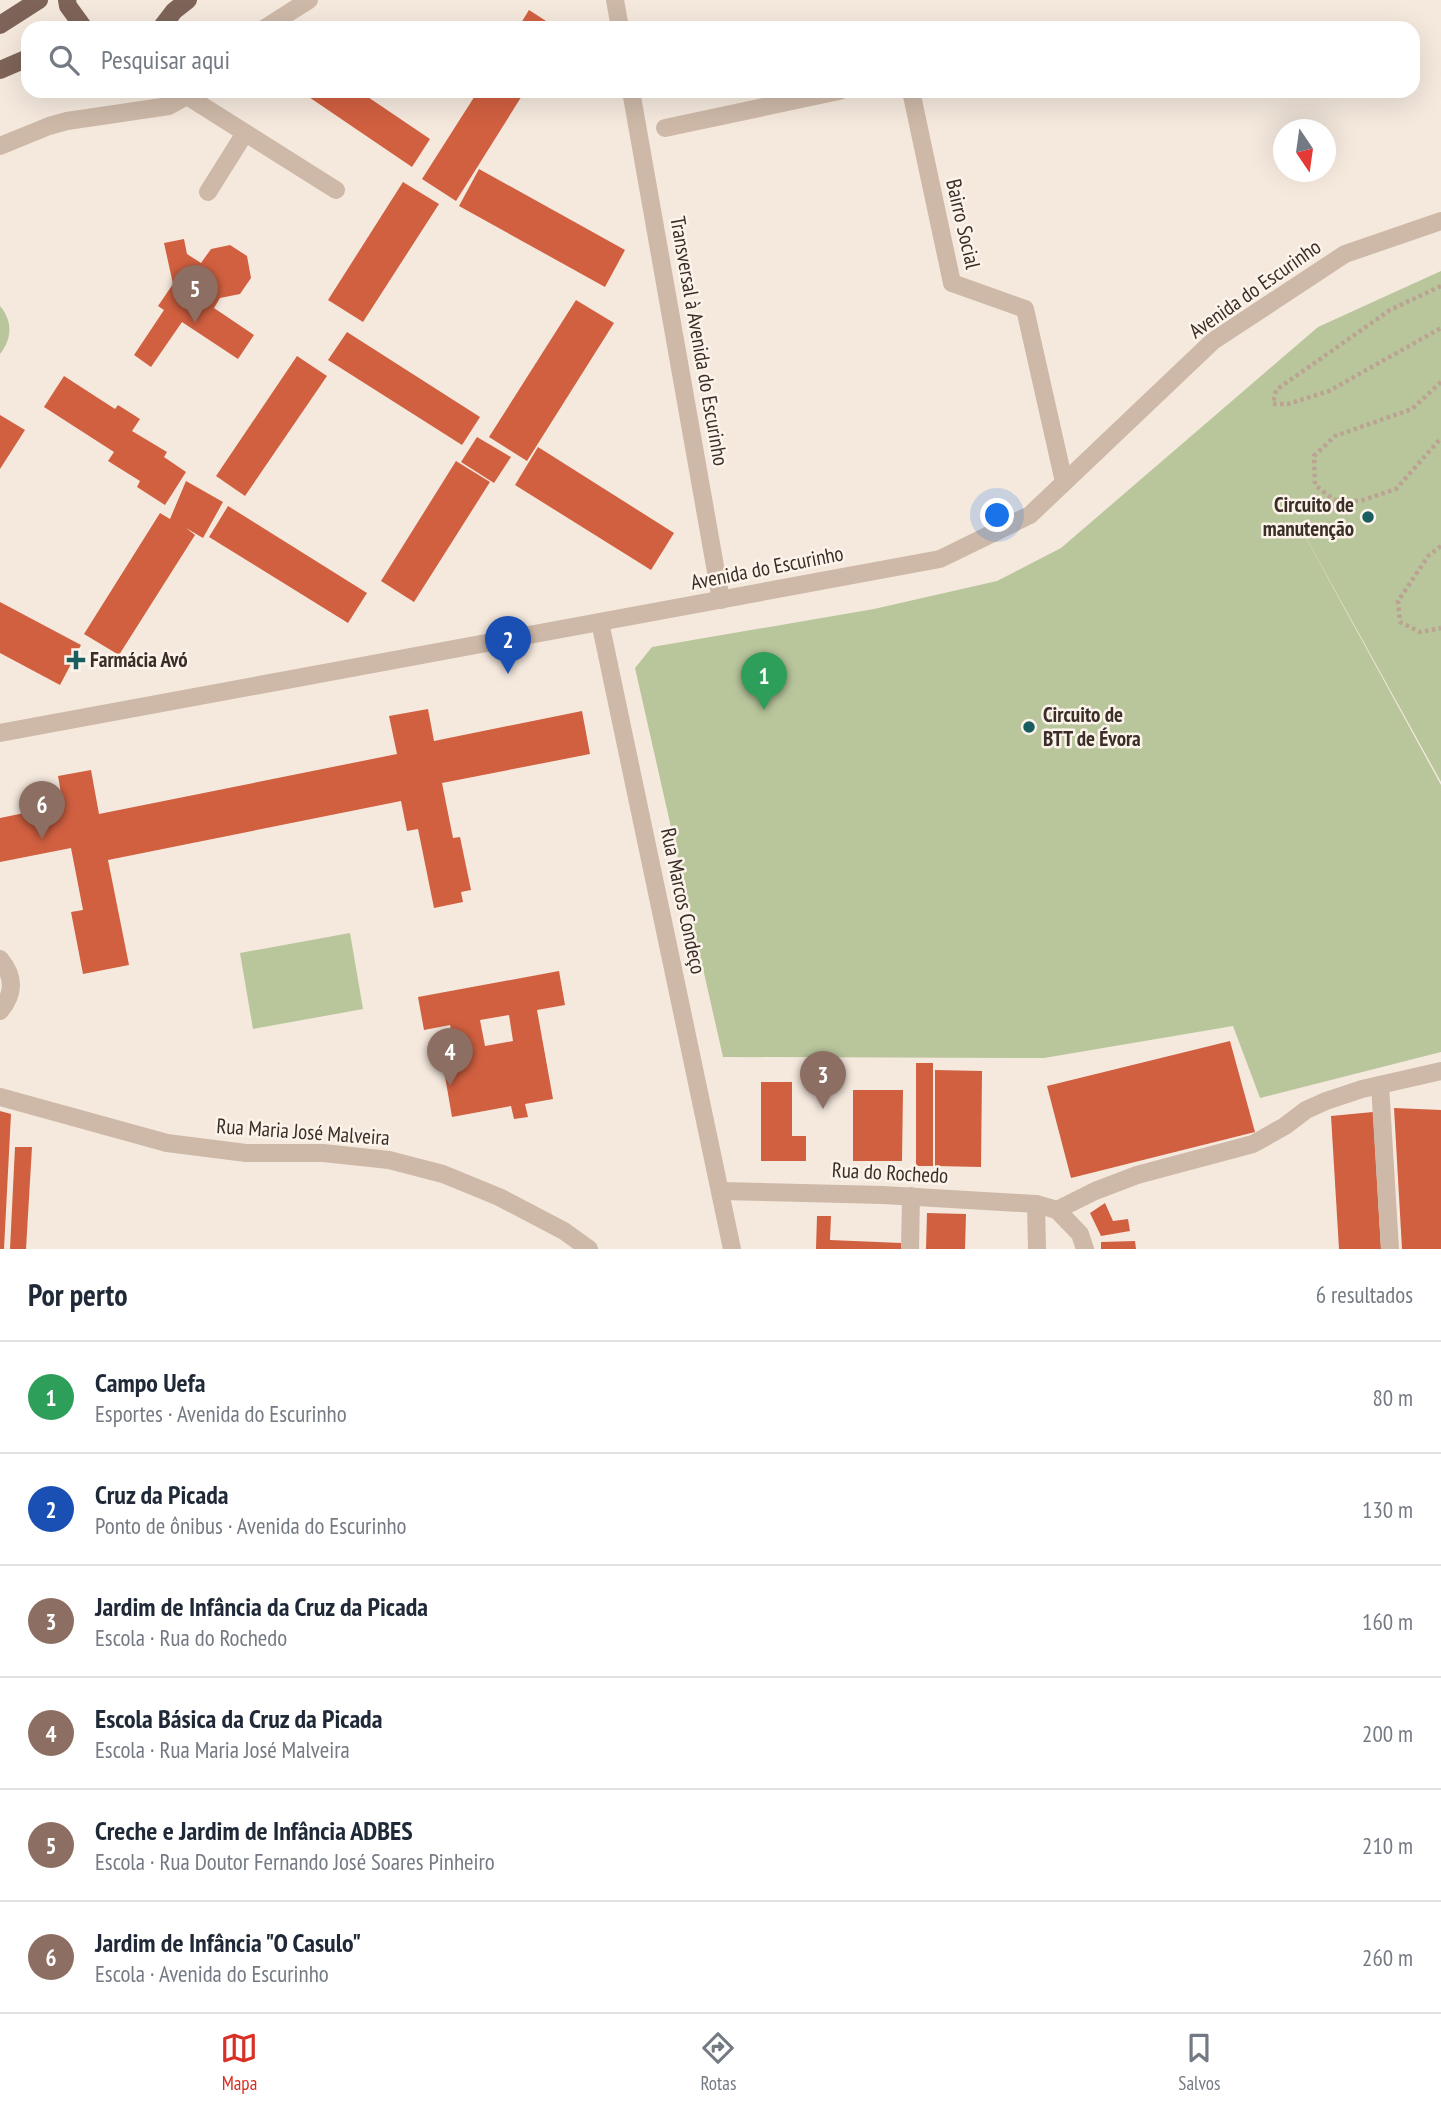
<!DOCTYPE html>
<html lang="pt">
<head>
<meta charset="utf-8">
<style>
	body { margin:0; font-family:"PT Sans Narrow",sans-serif; background:#f6f6f7; color:#1f2937 }
	.compass { position:absolute; left:1273px; top:119px; width:63px; height:63px; border-radius:50%; background:#fff; box-shadow:0 7px 28px #0002; rotate:167deg }
	.you { position:absolute; left:998px; top:516px; width:24px; height:24px; margin:-18px; border:5px solid #fff; border-radius:50%; background:#1a73e8; box-shadow:0 0 0 10px #1a73e833 }
	.badge { display:grid; place-items:center; width:46px; height:46px; border-radius:50%; background:#d93025; color:#fff; font-size:23px; font-weight:700 }
	.pin { position:absolute; translate:-50% -58px; filter:drop-shadow(0 2px 4px #0008) }
	.pin::after { content:''; position:absolute; top:37px; width:24px; height:21px; background:inherit; clip-path:polygon(0 0,100% 0,50% 100%) }
	.list { margin:0; padding:0; list-style:none }
	h2 { display:flex; justify-content:space-between; align-items:center; height:91px; margin:0; padding:0 28px; font-size:30px }
	h2 small { font-size:23px; font-weight:400; color:#747a83 }
	.list li { display:grid; grid-template-columns:46px 1fr auto; gap:21px; align-items:center; box-sizing:border-box; height:112px; padding:0 28px; border-top:2px solid #e0e1e3 }
	.list b { display:block; font-size:26px; white-space:nowrap }
	.list p { margin:0; font-size:23px; white-space:nowrap; color:#747a83 }
	.list em { font-size:23px; font-style:normal; color:#747a83 }
	.icon { flex:none; width:38px; height:38px; fill:none; stroke:currentColor; stroke-width:2; stroke-linecap:round; stroke-linejoin:round }
	.map { position:relative; flex:none; width:1441px; height:1249px; overflow:hidden }
	.search { position:absolute; background:#fff; box-shadow:0 7px 28px #0002; left:21px; right:21px; top:21px; height:77px; display:flex; align-items:center; gap:18px; box-sizing:border-box; padding:0 24px; border-radius:21px; color:#747a83; font-size:26px }
	.sheet { height:763px; background:#fff }
	nav { display:flex; justify-content:space-around; align-items:center; box-sizing:border-box; height:98px; border-top:2px solid #e0e1e3; background:#fff; font-size:19px; color:#747a83 }
	nav a { display:grid; justify-items:center; gap:4px }
	nav .on { color:#d93025 }
	.map>svg:first-child { display:block }
</style>
</head>
<body>
<div class="map">
<svg width="1441" height="1249" viewBox="0 0 1441 1249">
	<rect width="100%" height="100%" fill="#f5e9de"/>
	<g fill="#b9c69c">
		<polygon points="1441,271 1441,782 1288,505 1441,785 1441,1052 1260,1098 1233,1026 1044,1058 723,1057 635,668 652,647 874,609 997,581 1061,548 1318,327"/>
		<path d="M0 306C13 321 12 339 0 354Z"/>
		<polygon points="350,933 363,1009 253,1029 240,953"/>
	</g>
	<g fill="#d16040" fill-rule="evenodd">
		<polygon points="529,10 557,28 518,28"/>
		<polygon points="300,91 359,91 430,139 412,167"/>
		<polygon points="478,91 525,91 456,201 422,179"/>
		<polygon points="479,169 625,250 605,287 459,206"/>
		<polygon points="403,182 439,204 363,322 328,300"/>
		<polygon points="184,239 187,254 201,263 211,249 230,245 247,256 251,278 240,294 220,298 214,308 254,335 238,359 182,322 151,367 134,355 164,310 158,306 173,284 164,243"/>
		<polygon points="576,300 614,323 527,461 489,437"/>
		<polygon points="347,332 480,417 462,445 328,360"/>
		<polygon points="297,356 327,376 245,496 216,476"/>
		<polygon points="64,376 115,409 118,405 140,419 132,431 167,452 164,457 186,472 165,505 137,487 140,481 108,461 114,452 44,407"/>
		<polygon points="0,415 25,430 0,469"/>
		<polygon points="477,437 511,457 494,483 461,462"/>
		<polygon points="538,447 674,533 651,570 515,485"/>
		<polygon points="456,461 490,482 414,602 381,581"/>
		<polygon points="186,481 223,502 203,538 186,528 195,535 119,655 84,634 160,513 170,519"/>
		<polygon points="228,506 367,593 348,623 209,537"/>
		<polygon points="0,602 81,645 60,685 0,653"/>
		<polygon points="428,709 434,741 582,711 590,754 442,783 453,838 460,837 471,890 461,892 463,902 434,908 418,829 407,831 401,801 108,860 129,965 83,974 71,912 83,910 71,848 0,862 0,818 63,805 58,776 91,770 99,814 397,754 389,716"/>
		<path d="M559 971 565 1005 537 1010 553 1099 525 1104 528 1117 514 1119 511 1106 452 1117 441 1053 455 1051 450 1025 424 1030 418 997ZM509 1015 513 1041 485 1046 480 1020Z"/>
		<polygon points="1230,1041 1255,1132 1071,1178 1047,1086"/>
		<rect x="916" y="1063" width="17" height="103"/>
		<polygon points="935,1070 982,1071 981,1167 935,1166"/>
		<polygon points="761,1082 792,1082 792,1136 806,1136 806,1161 761,1161"/>
		<polygon points="853,1090 903,1090 902,1161 853,1161"/>
		<polygon points="1394,1108 1441,1110 1441,1249 1402,1249"/>
		<polygon points="0,1111 11,1114 4,1249 0,1249"/>
		<polygon points="1373,1112 1381,1249 1339,1249 1331,1116"/>
		<polygon points="15,1147 32,1147 26,1249 10,1249"/>
		<polygon points="1105,1203 1113,1221 1128,1219 1130,1231 1101,1236 1090,1213"/>
		<polygon points="927,1213 966,1214 965,1249 926,1249"/>
		<polygon points="817,1216 831,1216 830,1240 901,1243 901,1249 816,1249"/>
		<polygon points="1135,1241 1136,1249 1101,1249 1101,1242"/>
	</g>
	<g fill="none" stroke-linecap="round" stroke-linejoin="round">
		<g stroke="#bba292" stroke-width="4.5" stroke-dasharray="3.5 3.5" stroke-linecap="butt">
			<polyline points="1441,286 1390,310 1276,390 1273,404 1288,404 1329,391 1441,328"/>
			<polyline points="1441,382 1412,409 1335,436 1314,456 1315,485 1334,500 1360,501 1396,489 1441,438"/>
			<polyline points="1441,546 1429,555 1398,601 1400,622 1420,632 1441,628"/>
		</g>
		<g stroke="#ceb9a8" stroke-width="18">
			<polyline points="615,0 620,28"/>
			<polyline points="265,28 309,0"/>
			<polyline points="631,91 721,600"/>
			<polyline points="911,91 952,283 1025,309 1064,482"/>
			<polyline points="187,96 336,190"/>
			<polyline points="665,128 839,91"/>
			<polyline points="0,146 49,126 67,121 169,106 196,91"/>
			<polyline points="208,192 245,133"/>
			<polyline points="600,622 732,1249"/>
			<polyline points="0,733 940,559 1030,515 1213,341 1345,254 1441,221"/>
			<path d="M0 959C15 977 14 994 0 1011"/>
			<polyline points="1380,1085 1390,1249"/>
			<polyline points="0,1097 167,1143 246,1153 323,1153 389,1160 443,1174 499,1197 564,1231 589,1249"/>
			<polyline points="720,1191 883,1195 1036,1204 1057,1210"/>
			<polyline points="1036,1204 1037,1249"/>
			<polyline points="1057,1210 1095,1191 1137,1175 1253,1144 1285,1126 1306,1110 1326,1101 1362,1089 1441,1071"/>
			<polyline points="1057,1210 1080,1234 1085,1249"/>
			<polyline points="910,1249 911,1196"/>
		</g>
		<g stroke="#7e6458" stroke-width="18">
			<polyline points="67,0 68,6 84,28"/>
			<polyline points="0,25 39,0"/>
			<polyline points="161,28 174,11 188,0"/>
			<polyline points="0,70 28,58"/>
		</g>
	</g>
	<g fill="#1a5d61" stroke="#fcf4eb" stroke-width="2.5">
		<circle cx="1368" cy="517" r="7"/>
		<path d="M72.5 649.5h7v7h7v7h-7v7h-7v-7h-7v-7h7z"/>
		<circle cx="1029" cy="727" r="7"/>
	</g>
	<g text-anchor="middle" stroke-width="5" stroke-linejoin="round" paint-order="stroke">
		<g font-size="21" fill="#3b2e29" stroke="#fcf4eb">
			<text transform="translate(963 224) rotate(77)" y="7">Bairro Social</text>
			<text transform="translate(1255 289) rotate(-35)" y="7">Avenida do Escurinho</text>
			<text transform="translate(699 341) rotate(80)" y="7">Transversal à Avenida do Escurinho</text>
			<text transform="translate(767 568) rotate(-11)" y="7">Avenida do Escurinho</text>
			<text transform="translate(683 901) rotate(78)" y="7">Rua Marcos Condeço</text>
			<text transform="translate(303 1132) rotate(4)" y="7">Rua Maria José Malveira</text>
			<text transform="translate(890 1173) rotate(3)" y="7">Rua do Rochedo</text>
		</g>
		<g font-size="21" font-weight="bold" fill="#3b2e29" stroke="#fcf4eb" text-anchor="start">
			<text x="1354" y="512" text-anchor="end">Circuito de<tspan x="1354" dy="24">manutenção</tspan></text>
			<text x="90" y="667">Farmácia Avó</text>
			<text x="1043" y="722">Circuito de<tspan x="1043" dy="24">BTT de Évora</tspan></text>
		</g>
	</g>
</svg>
<svg class="compass" viewBox="-18 -18 36 36"><path d="M0-13l5 13h-10z" fill="#e53935"/><path d="M0 13l5-13h-10z" fill="#747a83"/></svg>
<div class="you"></div>
<div class="pin badge" style="left:764px;top:710px;background:#2e9e5b">1</div>
<div class="pin badge" style="left:508px;top:674px;background:#1a4fb4">2</div>
<div class="pin badge" style="left:823px;top:1109px;background:#8d6e63">3</div>
<div class="pin badge" style="left:450px;top:1086px;background:#8d6e63">4</div>
<div class="pin badge" style="left:195px;top:323px;background:#8d6e63">5</div>
<div class="pin badge" style="left:42px;top:839px;background:#8d6e63">6</div>
<div class="search"><svg class="icon" aria-label="search" viewBox="0 0 24 24"><circle cx="10" cy="10" r="6"/><path d="M15 15l6 6"/></svg>Pesquisar aqui</div>
</div>
<section class="sheet">
<h2>Por perto<small>6 resultados</small></h2>
<ul class="list">
<li><span class="badge" style="background:#2e9e5b">1</span><div><b>Campo Uefa</b><p>Esportes · Avenida do Escurinho</p></div><em>80 m</em></li>
<li><span class="badge" style="background:#1a4fb4">2</span><div><b>Cruz da Picada</b><p>Ponto de ônibus · Avenida do Escurinho</p></div><em>130 m</em></li>
<li><span class="badge" style="background:#8d6e63">3</span><div><b>Jardim de Infância da Cruz da Picada</b><p>Escola · Rua do Rochedo</p></div><em>160 m</em></li>
<li><span class="badge" style="background:#8d6e63">4</span><div><b>Escola Básica da Cruz da Picada</b><p>Escola · Rua Maria José Malveira</p></div><em>200 m</em></li>
<li><span class="badge" style="background:#8d6e63">5</span><div><b>Creche e Jardim de Infância ADBES</b><p>Escola · Rua Doutor Fernando José Soares Pinheiro</p></div><em>210 m</em></li>
<li><span class="badge" style="background:#8d6e63">6</span><div><b>Jardim de Infância &quot;O Casulo&quot;</b><p>Escola · Avenida do Escurinho</p></div><em>260 m</em></li>
</ul>
</section>
<nav>
<a class="on"><svg class="icon" aria-label="map" viewBox="0 0 24 24"><path d="M3 6l6-2 6 2 6-2v14l-6 2-6-2-6 2zM9 4v14M15 6v14"/></svg>Mapa</a>
<a><svg class="icon" aria-label="directions" viewBox="0 0 24 24"><path d="M12 3l9 9-9 9-9-9zM9 14v-3h6M13 9l2 2-2 2"/></svg>Rotas</a>
<a><svg class="icon" aria-label="saved" viewBox="0 0 24 24"><path d="M7 4h10v16l-5-4-5 4z"/></svg>Salvos</a>
</nav>
</body>
</html>
